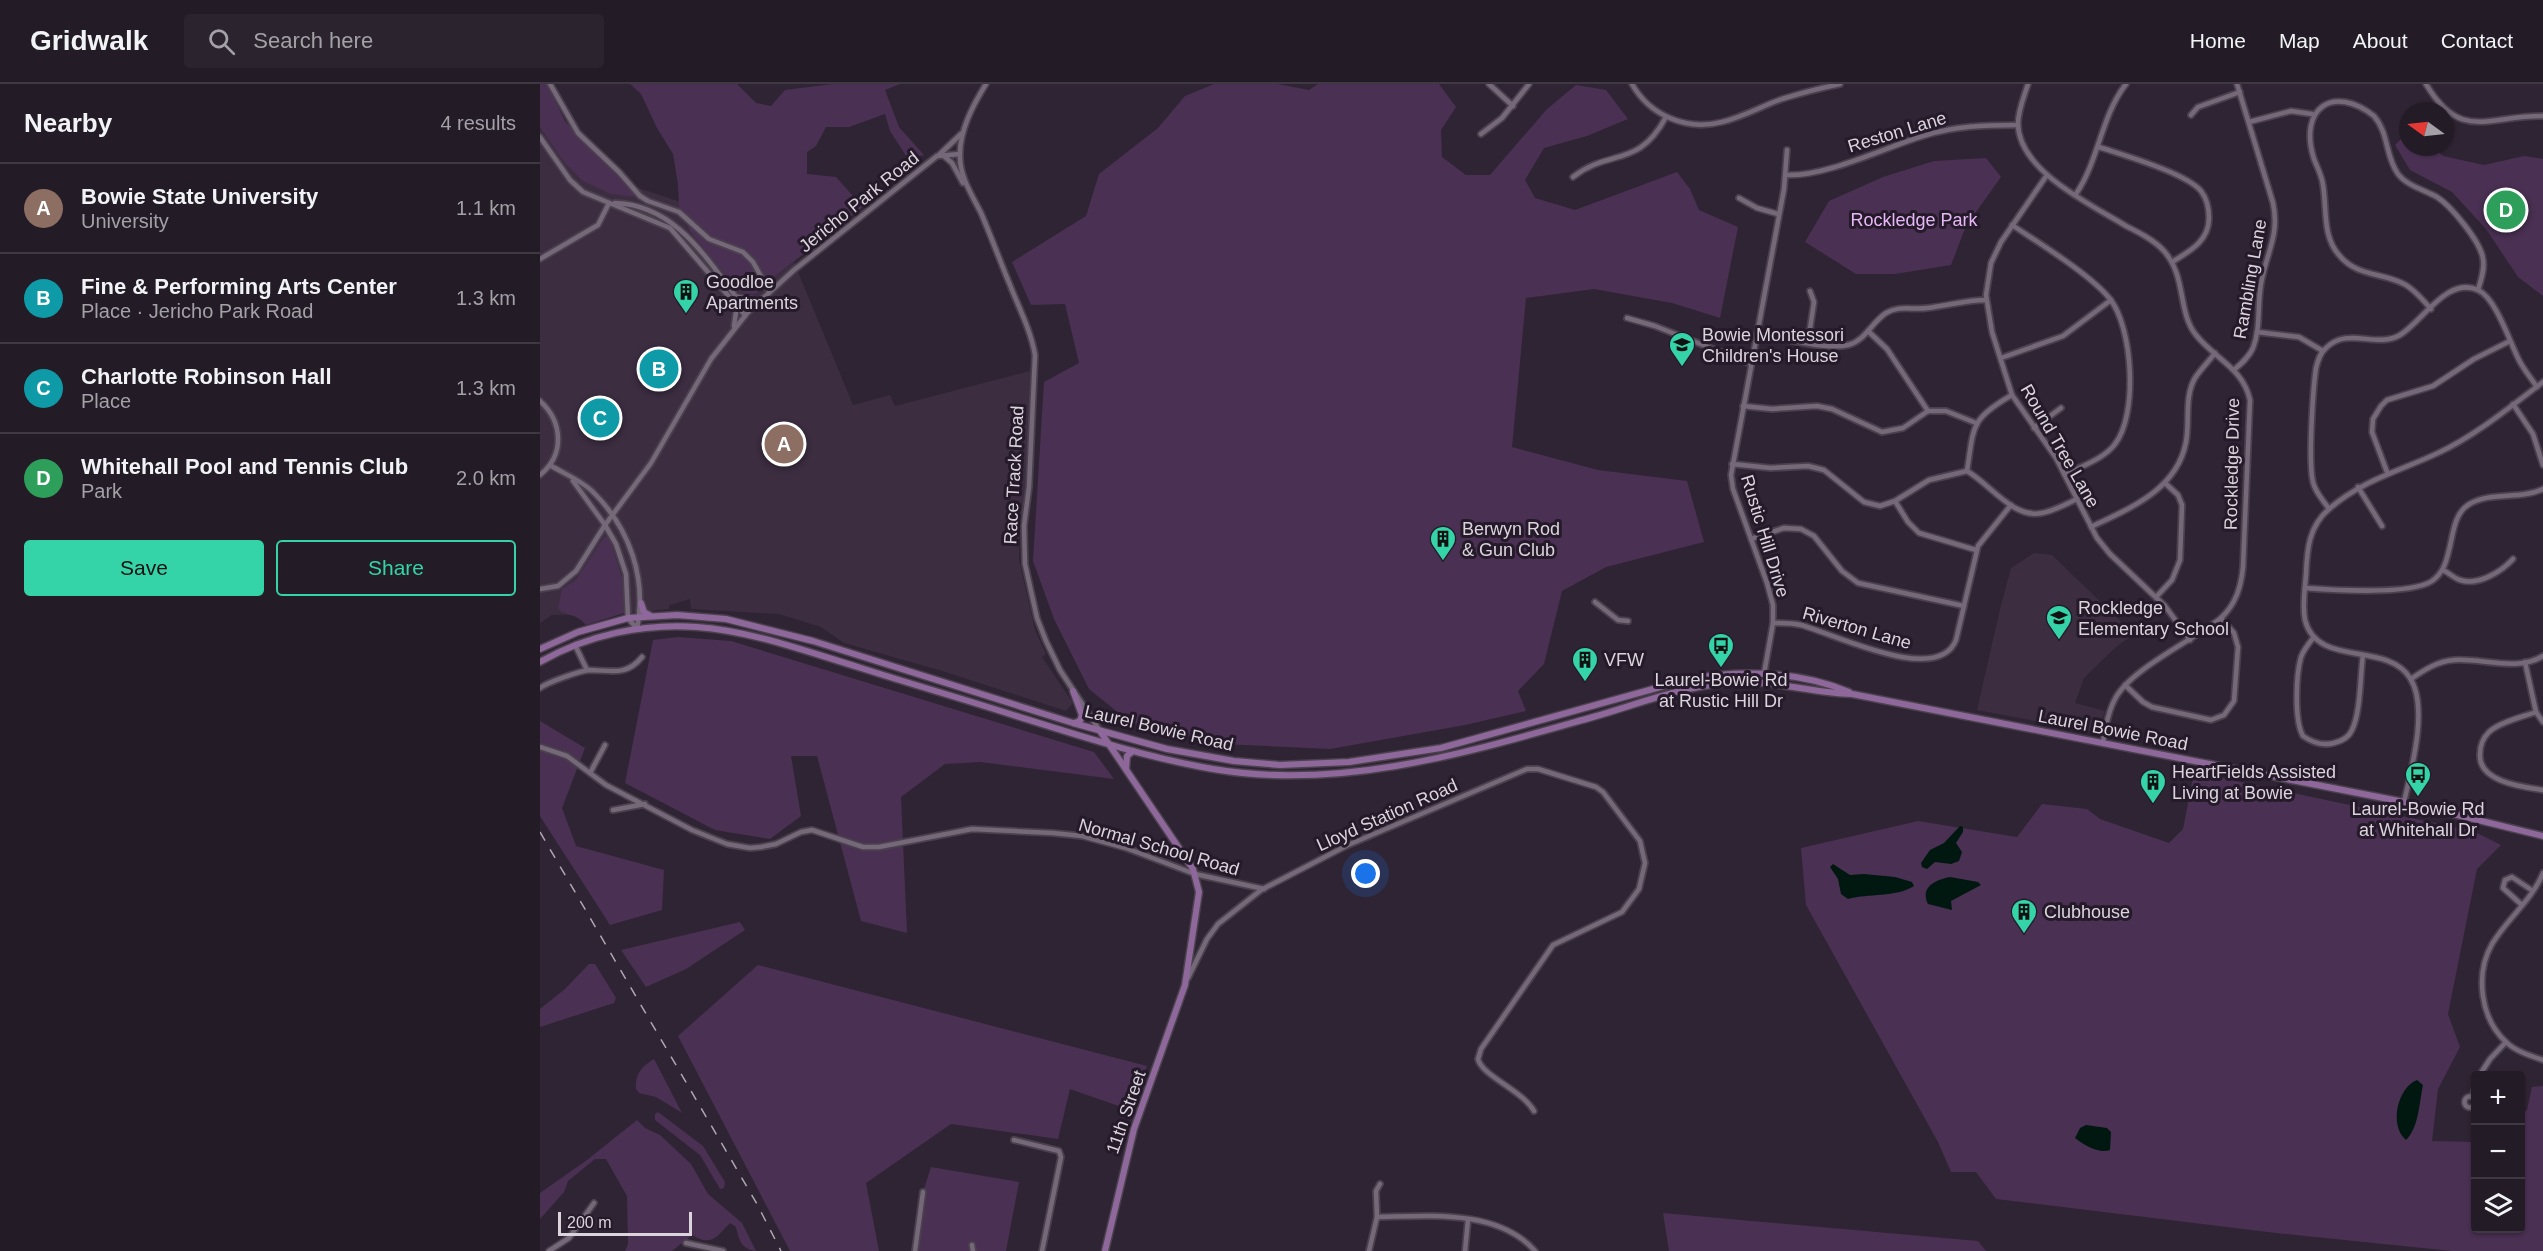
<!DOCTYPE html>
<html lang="en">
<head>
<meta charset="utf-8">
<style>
	body { margin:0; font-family:Arial,sans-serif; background:#2b242e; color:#f1f3f6 }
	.controls { position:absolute; right:18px; bottom:18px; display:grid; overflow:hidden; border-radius:6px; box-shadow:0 2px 4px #0004 }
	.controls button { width:54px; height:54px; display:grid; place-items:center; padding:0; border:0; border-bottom:2px solid #403943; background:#231b26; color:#f1f3f6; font:30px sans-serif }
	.compass { position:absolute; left:1859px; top:18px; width:54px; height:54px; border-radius:50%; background:#231b26; box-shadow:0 2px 4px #0004; rotate:285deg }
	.scale { position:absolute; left:18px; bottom:15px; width:134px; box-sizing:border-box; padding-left:6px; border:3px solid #dbd4dd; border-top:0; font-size:16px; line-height:21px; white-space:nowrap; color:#dbd4dd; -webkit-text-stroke:4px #251a29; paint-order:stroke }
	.you { position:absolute; left:826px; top:790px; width:21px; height:21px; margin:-15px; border:4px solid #fff; border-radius:50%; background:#1a73e8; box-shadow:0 0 0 9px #1a73e833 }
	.badge { display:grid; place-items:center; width:39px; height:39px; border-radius:50%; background:#34d4a8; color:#fff; font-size:20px; font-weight:700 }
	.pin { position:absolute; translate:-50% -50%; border:3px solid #fff; box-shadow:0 2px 6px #0006 }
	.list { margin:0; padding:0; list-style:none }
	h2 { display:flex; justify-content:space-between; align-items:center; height:78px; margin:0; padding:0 24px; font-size:26px }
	h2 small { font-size:20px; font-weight:400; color:#a3a1a7 }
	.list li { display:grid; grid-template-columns:39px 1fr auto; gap:18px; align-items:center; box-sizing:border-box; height:90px; padding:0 24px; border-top:2px solid #403943 }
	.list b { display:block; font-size:22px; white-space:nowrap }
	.list p { margin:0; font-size:20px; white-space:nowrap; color:#a3a1a7 }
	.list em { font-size:20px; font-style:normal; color:#a3a1a7 }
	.actions { display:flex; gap:12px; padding:18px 24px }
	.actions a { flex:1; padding:14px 0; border:2px solid #34d4a8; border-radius:6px; text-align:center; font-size:21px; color:#34d4a8 }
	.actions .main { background:#34d4a8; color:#111 }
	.icon { flex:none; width:33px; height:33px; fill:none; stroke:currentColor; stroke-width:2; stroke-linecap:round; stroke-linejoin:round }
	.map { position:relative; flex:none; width:2003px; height:1167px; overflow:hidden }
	header { display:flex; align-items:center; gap:36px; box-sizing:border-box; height:84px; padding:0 30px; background:#231b26; border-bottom:2px solid #403943 }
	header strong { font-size:28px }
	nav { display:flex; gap:33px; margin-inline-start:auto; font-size:21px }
	.search { width:420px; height:54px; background:#2b242e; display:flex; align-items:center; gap:15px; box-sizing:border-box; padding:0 21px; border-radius:6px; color:#a3a1a7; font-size:22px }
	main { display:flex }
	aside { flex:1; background:#231b26 }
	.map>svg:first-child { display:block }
</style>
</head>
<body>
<header>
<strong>Gridwalk</strong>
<div class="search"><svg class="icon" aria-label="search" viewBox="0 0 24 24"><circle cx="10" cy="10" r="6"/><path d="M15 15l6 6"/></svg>Search here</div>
<nav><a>Home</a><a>Map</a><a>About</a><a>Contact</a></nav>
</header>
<main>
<aside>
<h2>Nearby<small>4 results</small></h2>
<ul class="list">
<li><span class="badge" style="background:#8d6e63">A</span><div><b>Bowie State University</b><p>University</p></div><em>1.1 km</em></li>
<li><span class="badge" style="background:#0f9aa8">B</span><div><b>Fine &amp; Performing Arts Center</b><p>Place · Jericho Park Road</p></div><em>1.3 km</em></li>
<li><span class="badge" style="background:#0f9aa8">C</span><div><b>Charlotte Robinson Hall</b><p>Place</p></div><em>1.3 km</em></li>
<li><span class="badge" style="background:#2e9e5b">D</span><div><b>Whitehall Pool and Tennis Club</b><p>Park</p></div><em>2.0 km</em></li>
</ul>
<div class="actions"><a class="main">Save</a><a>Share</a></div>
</aside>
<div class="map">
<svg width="2003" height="1167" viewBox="0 0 2003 1167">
	<rect width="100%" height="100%" fill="#2f2433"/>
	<g fill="#3c2d41">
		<polygon points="0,18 86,100 275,162 254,178 313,321 350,311 355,322 490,287 487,399 479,451 479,476 495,546 506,570 502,573 533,619 526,627 402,587 304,559 281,543 239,530 151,525 150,515 130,521 129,525 76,530 12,531 0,539"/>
		<polygon points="1494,469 1512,471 1594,550 1576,563 1544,594 1535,619 1565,627 1558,649 1437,626 1460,525 1471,484"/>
	</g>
	<g fill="#4a3053">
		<polygon points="0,0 7,0 25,37 97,113 71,110 43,97 24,78 0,43"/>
		<polygon points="90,0 197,0 216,19 231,22 245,6 293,0 360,0 345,6 359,43 384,71 368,75 350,47 345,30 309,43 286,43 276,62 267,68 267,90 296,93 323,123 231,195 215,210 199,208 150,147 139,123 138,100 133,70 117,44 101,10"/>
		<polygon points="674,0 738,0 769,6 778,0 899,0 916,23 901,46 902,73 926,91 950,91 1007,25 1036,1 1066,6 1088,35 1047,52 1004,64 985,96 995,114 1035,126 1137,88 1150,105 1159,126 1198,143 1180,234 1132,219 1054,205 986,214 972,363 1058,386 1147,397 1164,458 1066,483 1022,507 1004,580 978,607 986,627 925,641 790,665 682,660 591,639 549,605 514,535 493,477 504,298 539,279 525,220 491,221 472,178 546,132 559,90 618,44 645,12"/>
		<polygon points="1868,48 1868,63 1893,63 1903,72 1944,81 1984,72 2003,75 2003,212 1978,193 1946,145 1912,108 1870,86 1855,61"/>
		<polygon points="1446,74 1461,93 1426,142 1411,181 1355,190 1316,190 1265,158 1289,117 1343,93 1394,77"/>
		<path d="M69 452 82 494 84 529 46 541C36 529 28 533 18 525L22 505 36 496 64 453Z"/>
		<polygon points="138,553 191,557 554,668 574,695 440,678 405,680 361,713 367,849 321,837 277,672 251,672 261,732 230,755 175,746 85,699 113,556"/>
		<polygon points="0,637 45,664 22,724 36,762 124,786 122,826 70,841 0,732"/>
		<polygon points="1654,688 1933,747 1961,761 1937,785 1908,930 1920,963 1898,1005 1892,1057 1935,1058 1936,1144 1980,1144 1981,1031 1987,1026 1992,1003 2003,1002 2003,1167 1912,1167 1736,1149 1456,1115 1436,1088 1411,1088 1398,1058 1266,821 1261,764 1378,737 1477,753 1502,720 1547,725 1560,735 1629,759 1643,745"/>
		<polygon points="200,838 205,846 146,885 106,903 81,866"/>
		<polygon points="49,880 55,880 76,914 74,919 0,943 0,925 25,905"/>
		<polygon points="218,881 607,982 590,1026 530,1005 518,1055 411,1040 326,1099 339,1167 250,1167 138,952"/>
		<path d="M114 975 142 1029 116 1013 99 1009 96 1005C95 990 101 983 114 975Z"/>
		<polygon points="118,1028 163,1062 185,1098 184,1104 180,1105 160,1071 115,1036 115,1030"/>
		<path d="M97 1036 105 1044 120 1051 151 1080 168 1110 202 1139 216 1167C201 1165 199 1156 196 1143L190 1139C176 1153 172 1163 152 1151L132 1167H85L88 1160 87 1112 66 1075H55L28 1097 24 1108 0 1135V1109L47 1076Z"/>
		<polygon points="391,1083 479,1098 466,1167 376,1167 383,1108"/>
		<polygon points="1123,1129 1438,1157 1446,1167 1129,1167"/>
	</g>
	<g fill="#00180f">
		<polygon points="1420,742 1423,743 1423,748 1416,759 1422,768 1419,777 1411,780 1395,778 1387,785 1382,783 1381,779 1390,766 1404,759"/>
		<path d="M1293 780 1310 791 1324 790 1355 793 1372 798 1374 802C1355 814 1329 809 1308 815L1301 810 1298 795 1290 783Z"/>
		<path d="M1410 793 1438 798 1441 801 1411 817 1412 826 1388 820C1380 803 1395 796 1410 793Z"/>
		<path d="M1877 996 1883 1001C1879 1020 1879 1043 1866 1056 1849 1042 1857 1004 1877 996Z"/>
		<path d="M1546 1041 1567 1044 1571 1048 1570 1066C1559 1070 1544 1061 1535 1054L1540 1044Z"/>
	</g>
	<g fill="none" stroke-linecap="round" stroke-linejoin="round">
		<defs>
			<g id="minor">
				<polyline points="10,0 38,49 79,88 100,112 108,117 139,128 169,155 203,168 213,178 229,207"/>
				<path d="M446 0C433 21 419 47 420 73 420 93 432 111 441 129 451 152 460 177 470 201 479 224 491 247 495 271L489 403 484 442 485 480 497 534 506 557 520 586 560 647"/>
				<polyline points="949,0 973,22"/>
				<path d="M1092 0C1110 32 1147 47 1182 38 1203 33 1222 22 1242 15 1261 9 1281 4 1300 0"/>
				<path d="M1488 0C1484 13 1478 26 1478 40 1479 87 1550 120 1586 142 1600 149 1614 156 1624 167 1647 193 1637 227 1656 251 1675 275 1703 284 1710 316L1703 483C1701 503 1696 520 1681 534 1654 556 1590 585 1575 615 1568 628 1565 645 1563 659"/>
				<path d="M1886 0C1921 59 1949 31 2003 32"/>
				<polyline points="1651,31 1658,23 1700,8"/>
				<polyline points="1709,38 1751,27 1772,30"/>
				<polyline points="941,50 962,34 989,0"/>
				<polyline points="0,53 30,96 43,108 130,144 205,231"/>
				<path d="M1559 63C1583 71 1646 89 1661 107 1667 115 1669 125 1669 134 1669 157 1650 167 1632 178"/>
				<polyline points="399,71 421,50"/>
				<polyline points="404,72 412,79 423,99"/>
				<path d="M1246 91C1285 93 1344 64 1383 52 1414 42 1445 41 1478 41"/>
				<polyline points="1507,91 1461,158 1451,179 1446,211 1452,248 1472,311 1516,374 1557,454 1570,470 1625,522 1650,556"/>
				<path d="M1033 93C1070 64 1098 85 1126 33"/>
				<path d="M1536 110C1559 76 1561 32 1586 0"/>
				<polyline points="1199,114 1217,124 1238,130"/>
				<path d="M75 119C140 121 171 183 208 228"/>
				<path d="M1472 141C1499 159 1551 191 1570 215 1593 244 1598 331 1575 360 1564 375 1541 382 1525 391"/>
				<polyline points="0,175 58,141 69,119"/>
				<polyline points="198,213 219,217"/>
				<polyline points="193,218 196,228 194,242"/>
				<path d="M1891 225C1883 216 1874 205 1864 200 1841 188 1817 193 1799 171 1782 152 1787 124 1783 101 1782 92 1777 83 1774 75 1758 24 1793 0 1834 32 1849 49 1845 72 1858 90 1867 102 1885 106 1897 113 1911 122 1941 158 1943 175 1945 185 1941 196 1938 206"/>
				<polyline points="1087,234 1115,242 1211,280"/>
				<polyline points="1328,247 1347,265 1388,327"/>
				<polyline points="1717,248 1759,253 1783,267"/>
				<path d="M1217 250C1241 254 1286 266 1308 261 1325 257 1332 238 1346 229 1359 221 1373 226 1387 224 1407 222 1425 216 1446 216"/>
				<polyline points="1268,258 1274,218 1270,207"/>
				<polyline points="1461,274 1523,252 1571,216"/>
				<path d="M1695 285C1702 279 1709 273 1713 264 1721 244 1717 221 1721 200 1726 169 1740 152 1733 119L1697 0"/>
				<path d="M0 317C23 338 25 371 0 391"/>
				<polyline points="1973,320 1993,350 2003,381"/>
				<polyline points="1203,322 1232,325 1277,322 1292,325 1342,348 1363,344 1388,327 1406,327 1436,339"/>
				<polyline points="1494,344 1521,324"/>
				<path d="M1192 380 1231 384 1268 382 1284 386 1324 418 1340 422 1355 417 1389 396 1427 387C1450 400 1473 435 1502 429 1514 427 1526 420 1537 415"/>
				<path d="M10 381C24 390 43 397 54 409 90 445 107 495 97 545"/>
				<path d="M1427 387C1434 342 1430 335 1472 311"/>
				<polyline points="1847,388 1832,348 1833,335 1841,322 1847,316 1893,302 1934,275 1970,257"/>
				<polyline points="33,397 65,441 76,460 86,490 88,534 97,545"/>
				<polyline points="1818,403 1842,442"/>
				<polyline points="1355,417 1368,438 1379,449 1436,466"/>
				<path d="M1789 425C1783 416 1775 408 1773 398 1768 378 1773 305 1776 284 1778 276 1780 269 1786 264 1808 242 1836 265 1860 251 1883 237 1907 192 1938 206 1956 214 1970 259 1979 276 1984 286 1991 294 1997 303"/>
				<path d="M1551 443C1590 424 1637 406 1646 358 1650 337 1644 313 1655 294 1661 285 1669 277 1675 269"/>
				<polyline points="1211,455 1244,444 1261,445 1274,452 1302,487 1318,499 1424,522"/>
				<path d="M1903 486C1909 489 1914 494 1920 496 1938 502 1961 488 1973 475"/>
				<path d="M1765 504C1792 506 1871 511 1892 497 1903 489 1906 479 1909 466 1913 451 1914 430 1928 421 1949 407 1980 416 2003 405"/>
				<polyline points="0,505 18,502 36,487 65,441 111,379 171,275 208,228 254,186 397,72 420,70"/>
				<polyline points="1616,513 1632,496 1640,476 1642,421 1638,411 1625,399"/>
				<polyline points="1055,518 1078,536 1088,537"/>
				<path d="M1233 539C1243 539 1252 539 1261 541 1294 550 1398 602 1416 556L1438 462 1471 421"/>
				<path d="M1774 553C1769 559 1764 565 1761 573 1756 591 1754 636 1763 652 1773 659 1783 662 1794 659 1802 657 1809 653 1812 646 1821 627 1820 592 1823 571"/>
				<polyline points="35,561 47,586"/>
				<polyline points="1985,578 1996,628 2003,638"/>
				<polyline points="1224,590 1233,539 1233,521 1227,499 1193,405 1191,391 1244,105 1247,66"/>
				<path d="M1871 595C1884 586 1898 577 1914 576 1943 574 1977 588 2003 572"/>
				<polyline points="1585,601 1603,618 1612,623 1671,636 1684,631 1694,617 1698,563 1694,549 1681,534"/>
				<path d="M0 604C8 598 40 587 49 586 70 586 86 593 102 573"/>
				<path d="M1996 628C1982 633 1960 638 1949 648 1943 654 1940 662 1940 670 1938 698 1983 703 2003 706"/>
				<polyline points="0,663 27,672 66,701 152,746 187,760 210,764 221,763 236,760 261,748 272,746 323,763 339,763 432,745 513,749 542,752 586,764 655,790 724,805"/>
				<polyline points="50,689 65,661"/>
				<path d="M1864 718C1871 687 1889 623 1870 594 1847 557 1777 584 1765 536 1762 521 1765 505 1766 490 1767 465 1769 442 1789 425 1822 396 1860 387 1898 369 1935 352 1970 323 2003 298"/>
				<polyline points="73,726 105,720"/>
				<path d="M2003 789C1992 816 1967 835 1952 860 1935 890 1940 934 1966 958 1975 967 1991 972 2003 976"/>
				<polyline points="1982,821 1963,804 1965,796 1972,793 1993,807"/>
				<path d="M648 894 667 855 678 840 721 806 808 761 987 685H998L1056 703 1063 708 1100 757 1105 779 1099 805 1082 828 1013 861 941 965 938 975C942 992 982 1006 994 1027"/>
				<polyline points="1939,992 1950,975 1966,958"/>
				<circle cx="1930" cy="1018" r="5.5"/>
				<polyline points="1932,1013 1936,1000"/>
				<polyline points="474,1056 519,1067 521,1073 502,1167"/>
				<path d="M837 1133C889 1132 958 1125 995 1167"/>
				<polyline points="146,1159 183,1167"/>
				<polyline points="432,1161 433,1167"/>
				<polyline points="9,1167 29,1154 54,1119"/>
				<polyline points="375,1167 383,1108"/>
				<polyline points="829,1167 837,1133 836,1107 840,1100"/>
				<polyline points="925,1167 928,1136"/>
			</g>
			<g id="major">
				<polyline points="101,519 104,528 111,532"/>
				<path d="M0 565 38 548 88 534 137 531 186 535 273 557 533 639 627 665 694 677 740 681 809 678 901 664 1149 595C1202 586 1258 587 1309 608"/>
				<path d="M0 578C47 551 103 539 157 543 212 547 268 568 321 584 371 600 420 614 470 630 537 651 604 673 673 685 802 707 929 668 1053 633 1089 623 1126 608 1164 602 1183 599 1205 597 1224 599 1254 602 1282 609 1312 610L1864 718 2003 752"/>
				<polyline points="533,607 542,631 540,637 534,639"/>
				<polyline points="560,647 653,785 659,808 645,901 594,1045 565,1167"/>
				<polyline points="586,685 587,672 593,667"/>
			</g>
		</defs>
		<use href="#minor" stroke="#4a414d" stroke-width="8"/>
		<use href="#major" stroke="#4a414d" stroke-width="9"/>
		<use href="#minor" stroke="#756879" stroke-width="4.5"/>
		<use href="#major" stroke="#8e679b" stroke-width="6"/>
		<polyline stroke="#afa7b1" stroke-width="1.5" stroke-dasharray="10 10" stroke-linecap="butt" points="0,748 217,1120 241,1167"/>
	</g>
	<defs>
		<symbol id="building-pin" viewBox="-11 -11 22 30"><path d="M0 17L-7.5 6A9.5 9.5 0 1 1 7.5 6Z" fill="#34d4a8" stroke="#251a29"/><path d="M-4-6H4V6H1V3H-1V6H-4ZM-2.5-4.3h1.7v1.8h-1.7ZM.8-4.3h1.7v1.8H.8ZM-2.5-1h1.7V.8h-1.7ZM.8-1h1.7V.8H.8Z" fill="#111"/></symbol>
		<symbol id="school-pin" viewBox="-11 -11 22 30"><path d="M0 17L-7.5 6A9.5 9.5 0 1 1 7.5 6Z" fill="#34d4a8" stroke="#251a29"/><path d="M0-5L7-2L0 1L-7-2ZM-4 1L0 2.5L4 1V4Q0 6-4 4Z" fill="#111"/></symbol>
		<symbol id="bus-pin" viewBox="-11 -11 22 30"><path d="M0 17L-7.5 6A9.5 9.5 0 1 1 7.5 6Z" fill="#34d4a8" stroke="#251a29"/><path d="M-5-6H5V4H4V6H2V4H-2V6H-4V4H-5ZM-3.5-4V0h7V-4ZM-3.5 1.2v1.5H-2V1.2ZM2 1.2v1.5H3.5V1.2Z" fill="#111"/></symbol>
	</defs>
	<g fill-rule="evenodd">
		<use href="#building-pin" x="131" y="193" width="30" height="40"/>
		<use href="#school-pin" x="1127" y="246" width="30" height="40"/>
		<use href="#building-pin" x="888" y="440" width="30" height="40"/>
		<use href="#school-pin" x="1504" y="519" width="30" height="40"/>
		<use href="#bus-pin" x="1166" y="547" width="30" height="40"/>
		<use href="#building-pin" x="1030" y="561" width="30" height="40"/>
		<use href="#bus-pin" x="1863" y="676" width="30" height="40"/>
		<use href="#building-pin" x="1598" y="683" width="30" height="40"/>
		<use href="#building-pin" x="1469" y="813" width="30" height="40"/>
	</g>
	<g text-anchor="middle" stroke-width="6" stroke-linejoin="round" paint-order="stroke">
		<g font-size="18" fill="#dbd4dd" stroke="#251a29">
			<text transform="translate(1357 48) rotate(-17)" y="6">Reston Lane</text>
			<text transform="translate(319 118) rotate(-39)" y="6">Jericho Park Road</text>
			<text transform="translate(1710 195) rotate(-80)" y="6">Rambling Lane</text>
			<text transform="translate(1520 362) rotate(60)" y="6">Round Tree Lane</text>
			<text transform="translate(1692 380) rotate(-89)" y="6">Rockledge Drive</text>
			<text transform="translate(474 391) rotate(-87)" y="6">Race Track Road</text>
			<text transform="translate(1225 452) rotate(73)" y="6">Rustic Hill Drive</text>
			<text transform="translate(1317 544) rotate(16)" y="6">Riverton Lane</text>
			<text transform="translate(619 644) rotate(13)" y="6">Laurel Bowie Road</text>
			<text transform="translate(1573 646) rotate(11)" y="6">Laurel Bowie Road</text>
			<text transform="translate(847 731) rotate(-24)" y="6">Lloyd Station Road</text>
			<text transform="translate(619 763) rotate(16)" y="6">Normal School Road</text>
			<text transform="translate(586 1028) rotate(-71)" y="6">11th Street</text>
		</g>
		<g font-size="18" fill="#e6b7f6" stroke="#251a29">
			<text x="1374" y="142">Rockledge Park</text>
		</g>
		<g font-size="18" fill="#dbd4dd" stroke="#251a29" text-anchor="start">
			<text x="166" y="204">Goodloe<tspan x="166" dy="21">Apartments</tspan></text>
			<text x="1162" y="257">Bowie Montessori<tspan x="1162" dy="21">Children's House</tspan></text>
			<text x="922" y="451">Berwyn Rod<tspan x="922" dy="21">&amp; Gun Club</tspan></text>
			<text x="1538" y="530">Rockledge<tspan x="1538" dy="21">Elementary School</tspan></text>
			<text x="1064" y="582">VFW</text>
			<text x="1181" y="602" text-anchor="middle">Laurel-Bowie Rd<tspan x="1181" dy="21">at Rustic Hill Dr</tspan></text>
			<text x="1632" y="694">HeartFields Assisted<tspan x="1632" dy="21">Living at Bowie</tspan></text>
			<text x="1878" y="731" text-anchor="middle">Laurel-Bowie Rd<tspan x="1878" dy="21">at Whitehall Dr</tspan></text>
			<text x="1504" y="834">Clubhouse</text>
		</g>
	</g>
</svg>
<div class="controls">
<button>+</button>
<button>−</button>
<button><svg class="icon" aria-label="layers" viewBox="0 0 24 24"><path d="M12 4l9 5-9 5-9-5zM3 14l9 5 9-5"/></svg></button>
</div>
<svg class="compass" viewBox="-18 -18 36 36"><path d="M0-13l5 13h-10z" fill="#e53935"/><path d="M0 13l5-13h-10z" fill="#a3a1a7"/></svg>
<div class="scale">200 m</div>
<div class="you"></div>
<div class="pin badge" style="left:244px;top:360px;background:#8d6e63">A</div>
<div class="pin badge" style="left:119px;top:285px;background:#0f9aa8">B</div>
<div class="pin badge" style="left:60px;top:334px;background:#0f9aa8">C</div>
<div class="pin badge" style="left:1966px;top:126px;background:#2e9e5b">D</div>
</div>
</main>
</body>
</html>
